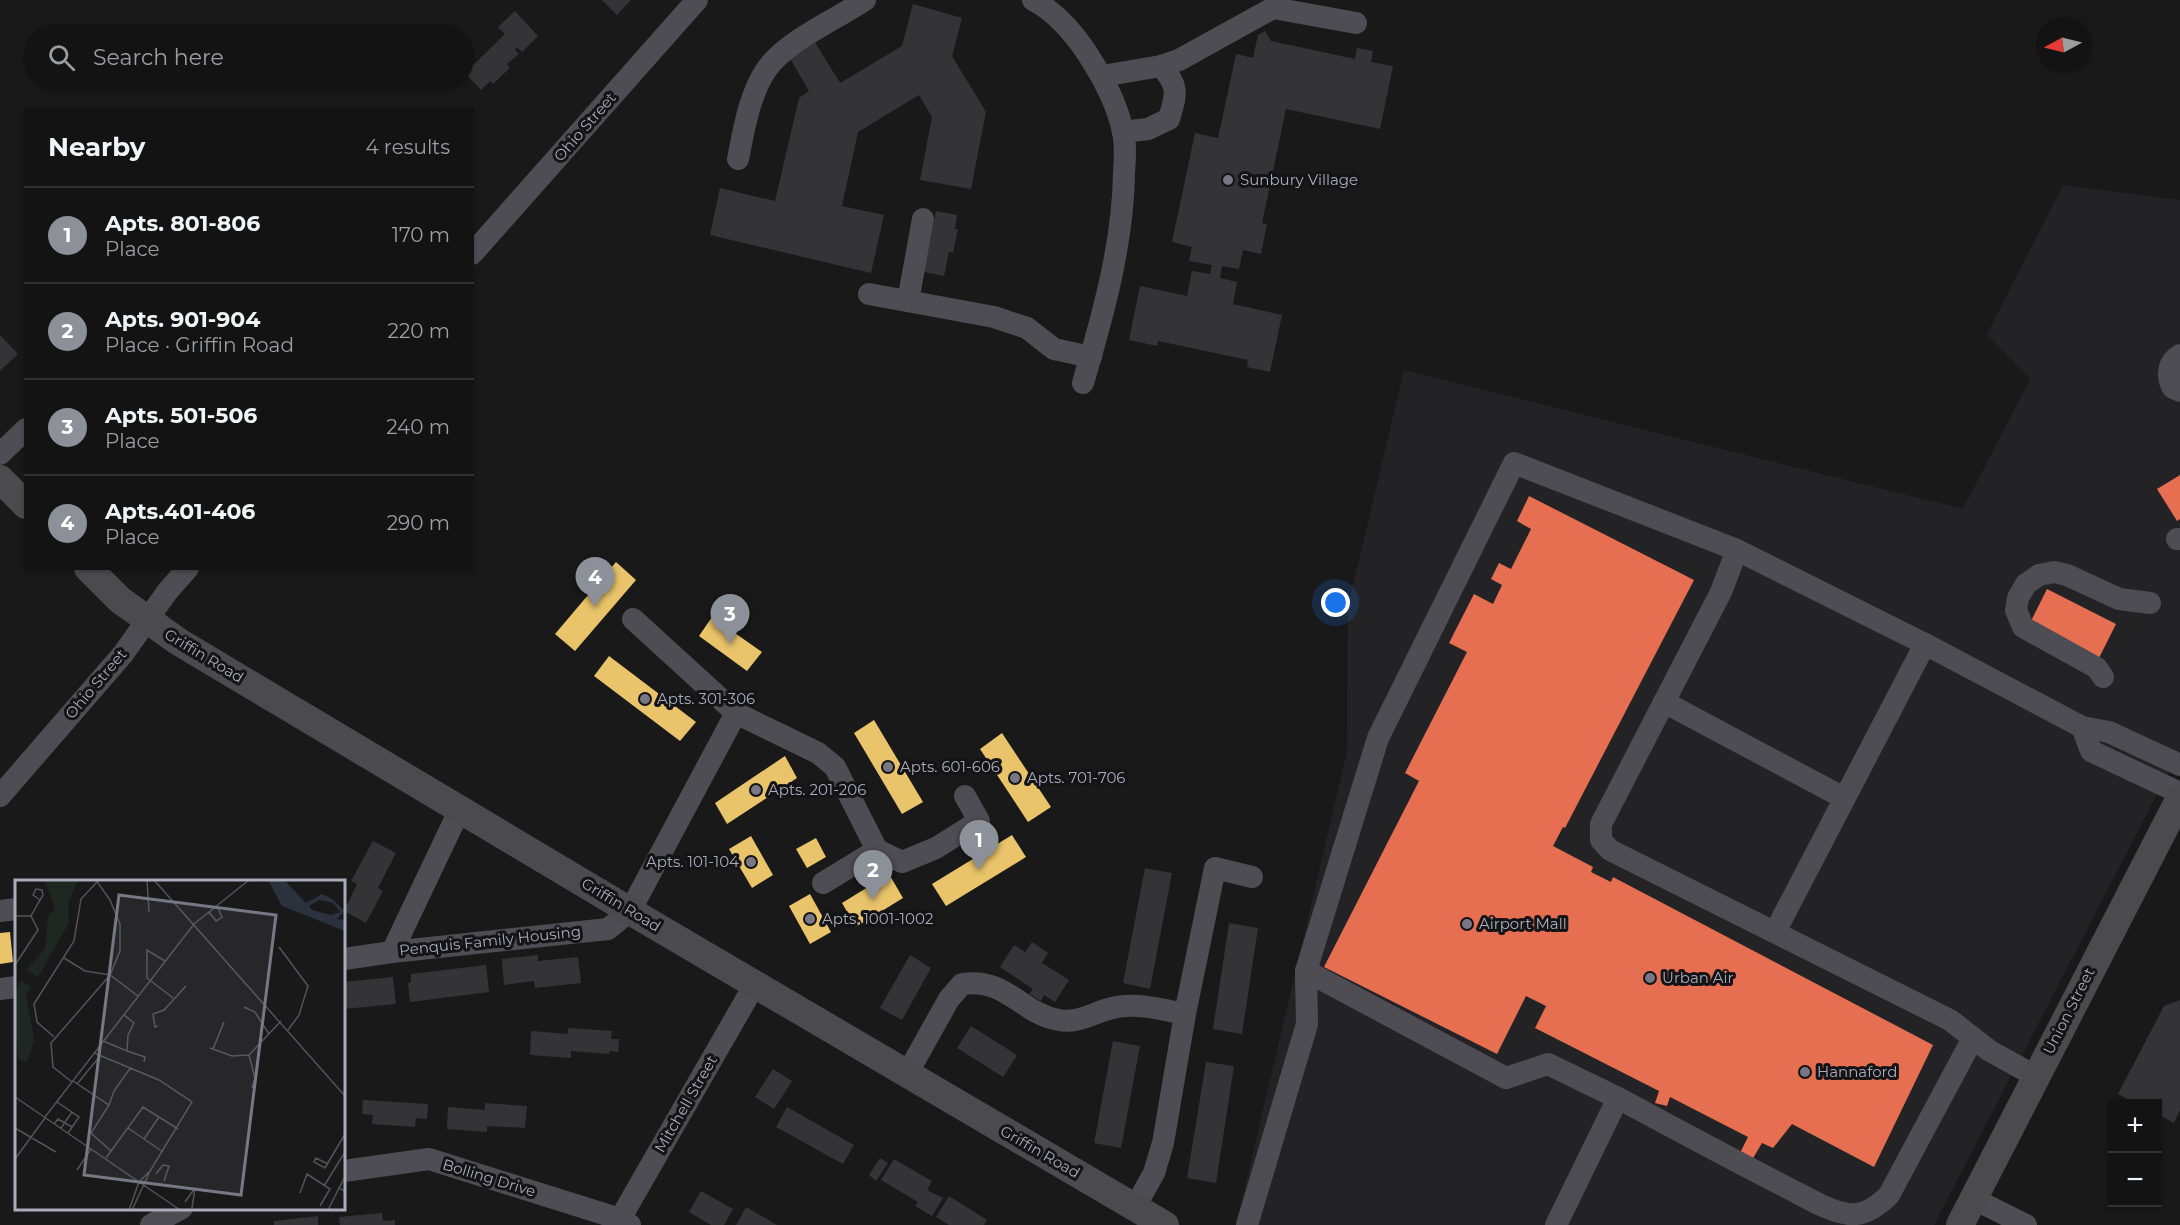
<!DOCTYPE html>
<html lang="en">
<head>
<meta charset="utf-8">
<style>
	body { margin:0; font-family:Montserrat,sans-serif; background:#202022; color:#f1f3f6 }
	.controls { position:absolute; right:18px; bottom:18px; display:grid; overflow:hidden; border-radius:0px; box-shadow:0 2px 4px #0004 }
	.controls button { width:54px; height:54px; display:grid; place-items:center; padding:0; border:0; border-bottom:2px solid #323234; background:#131314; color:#f1f3f6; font:30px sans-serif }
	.compass { position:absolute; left:2036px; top:18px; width:54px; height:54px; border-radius:50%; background:#131314; box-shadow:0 2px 4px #0004; rotate:263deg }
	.you { position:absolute; left:1336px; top:603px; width:21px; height:21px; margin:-15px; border:4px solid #fff; border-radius:50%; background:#1a73e8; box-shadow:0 0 0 9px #1a73e833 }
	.badge { display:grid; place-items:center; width:39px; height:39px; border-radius:50%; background:#8c9099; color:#fff; font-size:20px; font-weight:700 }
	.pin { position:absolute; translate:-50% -50px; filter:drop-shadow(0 2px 3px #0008) }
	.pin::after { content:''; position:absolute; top:32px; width:21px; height:18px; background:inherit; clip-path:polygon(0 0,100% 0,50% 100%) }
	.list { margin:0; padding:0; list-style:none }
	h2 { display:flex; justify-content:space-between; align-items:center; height:78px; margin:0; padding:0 24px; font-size:26px }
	h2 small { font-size:20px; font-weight:400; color:#9d9ea0 }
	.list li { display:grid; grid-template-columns:39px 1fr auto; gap:18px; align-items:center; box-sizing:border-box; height:96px; padding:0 24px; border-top:2px solid #323234 }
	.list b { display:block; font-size:22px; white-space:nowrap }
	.list p { margin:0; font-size:20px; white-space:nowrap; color:#9d9ea0 }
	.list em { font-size:20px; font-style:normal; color:#9d9ea0 }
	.icon { flex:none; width:33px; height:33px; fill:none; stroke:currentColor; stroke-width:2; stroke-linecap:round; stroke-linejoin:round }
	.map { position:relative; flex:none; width:2180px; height:1225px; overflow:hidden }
	.search { position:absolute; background:#131314; box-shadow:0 2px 4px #0004; left:24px; top:24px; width:450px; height:66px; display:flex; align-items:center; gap:15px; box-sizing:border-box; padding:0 21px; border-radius:33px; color:#9d9ea0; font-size:22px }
	.panel { position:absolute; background:#131314; box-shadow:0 2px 4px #0004; left:24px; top:108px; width:450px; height:462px; border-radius:0px }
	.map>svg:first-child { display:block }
</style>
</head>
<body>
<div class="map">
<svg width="2180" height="1225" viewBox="0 0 2180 1225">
	<rect width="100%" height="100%" fill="#19191a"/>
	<polygon fill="#232326" points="2063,185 2180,200 2180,750 1934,1225 1236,1225 1347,752 1348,607 1404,370 1963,509 2030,379 1987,334"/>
	<g fill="#e9c46a">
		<polygon points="616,562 636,580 575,651 555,634"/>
		<polygon points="712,617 762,652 747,671 699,636"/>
		<polygon points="609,656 696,722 680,741 594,676"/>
		<polygon points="874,720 923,802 902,814 854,733"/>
		<polygon points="1002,733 1051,807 1028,822 980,749"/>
		<polygon points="785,756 797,778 727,824 715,803"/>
		<polygon points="1012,835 1026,857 946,906 932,884"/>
		<polygon points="751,836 773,875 752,888 729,849"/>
		<polygon points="816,838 826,857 807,868 796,849"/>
		<polygon points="889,874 903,898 856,927 842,903"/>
		<polygon points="810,894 831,932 810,944 789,906"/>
		<polygon points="10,932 13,962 0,964 0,933"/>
	</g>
	<g fill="#e76f51">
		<polygon points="2180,475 2180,519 2177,521 2157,489"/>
		<polygon points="1529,496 1694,580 1565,828 1563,827 1553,846 1593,867 1591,872 1611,882 1613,877 1933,1045 1874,1167 1792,1124 1773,1148 1762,1143 1752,1160 1740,1153 1748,1137 1670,1097 1667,1106 1655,1103 1659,1091 1535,1028 1546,1006 1526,996 1497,1054 1324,967 1419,781 1405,773 1467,652 1449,643 1474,594 1493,604 1502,585 1491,579 1499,563 1511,569 1531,529 1517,521"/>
		<polygon points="2047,589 2116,624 2098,660 2029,625"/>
	</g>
	<g fill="#343436">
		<polygon points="602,0 631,0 617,15"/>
		<polygon points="913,4 962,18 952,56 986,112 971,189 920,180 932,117 919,95 858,132 842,206 884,215 871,273 710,235 720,188 775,201 799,98 809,91 788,55 813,39 840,83 902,46"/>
		<polygon points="515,11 538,36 522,52 517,47 515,50 519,54 507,64 510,68 493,84 490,81 481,90 465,73 505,34 498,27"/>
		<polygon points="1265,31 1271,41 1355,59 1357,48 1373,51 1371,62 1393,66 1380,129 1286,109 1262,223 1267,224 1261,254 1243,250 1239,269 1222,266 1220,278 1237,282 1233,304 1282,315 1270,372 1247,367 1248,360 1158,341 1157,346 1129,340 1140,286 1187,296 1192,271 1210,274 1212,265 1189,261 1192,247 1172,242 1195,133 1218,138 1236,54 1253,58 1258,35"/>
		<polygon points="936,211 957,215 955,229 958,229 953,253 949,252 944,276 924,272"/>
		<polygon points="0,335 18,354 0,371"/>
		<polygon points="373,841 396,853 378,888 383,891 366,923 344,911 357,884 351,881"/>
		<polygon points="1145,868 1172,873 1150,989 1123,983"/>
		<polygon points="1229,923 1258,928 1242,1034 1213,1029"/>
		<polygon points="1032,942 1048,953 1042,963 1069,980 1055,1002 1044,995 1041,1001 1029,994 1033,989 1000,967 1014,945 1025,952"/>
		<polygon points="538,955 538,961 578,957 581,983 535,988 534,981 504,985 502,959"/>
		<polygon points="910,955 931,968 902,1020 880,1008"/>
		<polygon points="486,965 489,992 410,1002 408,983 411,982 411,974"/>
		<polygon points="393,977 396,1004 344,1009 344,982"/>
		<polygon points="2180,1000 2180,1110 2174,1123 2158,1114 2158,1104 2136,1104 2118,1094 2164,1006"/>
		<polygon points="971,1026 1017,1055 1003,1077 957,1048"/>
		<polygon points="568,1028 612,1031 611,1039 619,1039 618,1052 610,1051 609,1054 571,1051 571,1058 530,1055 531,1031 568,1034"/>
		<polygon points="1113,1041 1140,1046 1121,1148 1094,1143"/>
		<polygon points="1206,1062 1234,1066 1216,1183 1187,1178"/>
		<polygon points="773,1069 792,1081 774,1109 755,1097"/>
		<polygon points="363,1100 428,1104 427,1119 416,1118 415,1127 372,1124 373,1115 362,1114"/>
		<polygon points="485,1103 527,1106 525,1128 487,1126 487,1132 447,1129 448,1107 485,1110"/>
		<polygon points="787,1107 854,1145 843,1164 776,1127"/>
		<polygon points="880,1158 888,1163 876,1181 869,1175"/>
		<polygon points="894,1159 932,1181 927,1190 943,1198 932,1216 915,1206 918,1202 881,1180"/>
		<polygon points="701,1191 733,1209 724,1225 711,1225 689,1212"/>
		<polygon points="949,1196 987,1220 984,1225 949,1225 936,1217"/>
		<polygon points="746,1207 777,1225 736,1225"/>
		<polygon points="382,1213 383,1221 395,1220 395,1225 340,1225 339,1217"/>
		<polygon points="318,1216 318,1225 274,1225 274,1221"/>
	</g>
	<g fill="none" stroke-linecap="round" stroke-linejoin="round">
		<g stroke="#4e4d53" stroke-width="22">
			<path d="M1033 0C1056 12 1073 32 1087 53 1103 78 1117 103 1123 132 1126 145 1125 159 1124 173 1123 244 1103 315 1083 383"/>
			<polyline points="1102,76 1161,66 1179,60 1273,8 1356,23"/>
			<path d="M1123 132 1148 129 1169 119C1176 94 1180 87 1161 66"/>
			<path d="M738 159C744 129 749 96 766 70 787 40 834 21 865 0"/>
			<polyline points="472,254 697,0"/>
			<polyline points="869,294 994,317 1027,328 1054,349 1091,357"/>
			<polyline points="908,301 923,219"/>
			<path d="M2180 355C2168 362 2166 376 2173 388L2180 391"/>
			<polyline points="0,454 26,429"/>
			<polyline points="2177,539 2180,539"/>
			<polyline points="1737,550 1721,592 1601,824 1601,840 1610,850 1950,1020 1990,1051 2035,1076"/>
			<polyline points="633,619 736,713 818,753 835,767 877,850 902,862 936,848 979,821 965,796"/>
			<polyline points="2103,677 2097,668 2023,627 2016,610 2018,598 2026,584 2039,575 2054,572 2067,575 2119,599 2150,603"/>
			<polyline points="1664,702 1844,798"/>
			<polyline points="2082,727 2091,751 2180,793"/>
			<polyline points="0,796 123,654 167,592 188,568"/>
			<polyline points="460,809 392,952 608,929 630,911 736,713"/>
			<polyline points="823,883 877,850"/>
			<polyline points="0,911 16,909"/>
			<polyline points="1775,932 1925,644"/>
			<polyline points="344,959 392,952"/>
			<polyline points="1306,971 1506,1078 1548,1064 1618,1098 1556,1225"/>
			<polyline points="0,989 16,987"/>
			<polyline points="1185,1014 1215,868 1252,877"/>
			<path d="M907 1074 949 999 962 984C1007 977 1021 1014 1059 1020 1080 1024 1097 1010 1117 1007 1139 1003 1164 1010 1185 1014L1163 1143 1154 1173 1135 1207"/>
			<path d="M1618 1098C1674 1128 1729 1158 1786 1187 1804 1196 1829 1212 1849 1214 1865 1216 1879 1205 1889 1195L1973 1038"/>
			<polyline points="344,1171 429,1159 620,1219 630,1225"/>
			<polyline points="1974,1199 2026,1225"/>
			<polyline points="151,1225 182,1208"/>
			<polyline points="620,1225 620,1219 755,984"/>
			<polyline points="1247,1225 1307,1024 1306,971 1378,738 1514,463 1737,550 1925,644 2082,727 2109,732 2180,765"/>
		</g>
		<g stroke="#4b4b4e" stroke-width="28">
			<polyline points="0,479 26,505"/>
			<polyline points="88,568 120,600 179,642 630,911 1165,1225"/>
			<polyline points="1960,1225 2180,798"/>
		</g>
	</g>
	<g fill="#777883" stroke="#141316" stroke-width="2">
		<circle cx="1228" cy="180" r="6"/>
		<circle cx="645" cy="699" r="6"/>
		<circle cx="888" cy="767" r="6"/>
		<circle cx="1015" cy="778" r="6"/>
		<circle cx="756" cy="790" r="6"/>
		<circle cx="751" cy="862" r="6"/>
		<circle cx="810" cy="919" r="6"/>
		<circle cx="1467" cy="924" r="6"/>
		<circle cx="1650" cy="978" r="6"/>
		<circle cx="1805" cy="1072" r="6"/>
	</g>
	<g text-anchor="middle" stroke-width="6" stroke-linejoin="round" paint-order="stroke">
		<g font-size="15" fill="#aaabbb" stroke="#141316">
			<text transform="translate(585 127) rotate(-49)" y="5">Ohio Street</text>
			<text transform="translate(204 656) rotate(31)" y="5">Griffin Road</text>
			<text transform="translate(96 684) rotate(-50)" y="5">Ohio Street</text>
			<text transform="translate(621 905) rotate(31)" y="5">Griffin Road</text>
			<text transform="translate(490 941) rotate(-6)" y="5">Penquis Family Housing</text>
			<text transform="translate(2069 1011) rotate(-63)" y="5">Union Street</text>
			<text transform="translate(686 1104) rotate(-60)" y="5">Mitchell Street</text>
			<text transform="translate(1040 1152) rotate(30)" y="5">Griffin Road</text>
			<text transform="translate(489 1178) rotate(17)" y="5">Bolling Drive</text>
		</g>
		<g font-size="15" fill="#aaabbb" stroke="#141316" text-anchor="start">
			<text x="1240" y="185">Sunbury Village</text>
			<text x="657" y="704">Apts. 301-306</text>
			<text x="900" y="772">Apts. 601-606</text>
			<text x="1027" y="783">Apts. 701-706</text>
			<text x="768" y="795">Apts. 201-206</text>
			<text x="739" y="867" text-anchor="end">Apts. 101-104</text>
			<text x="822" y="924">Apts. 1001-1002</text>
			<text x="1479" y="929">Airport Mall</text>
			<text x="1662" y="983">Urban Air</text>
			<text x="1817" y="1077">Hannaford</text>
		</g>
	</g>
	<g transform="translate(15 880)">
		<rect width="330" height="330" fill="#19191a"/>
		<path d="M30 0H63L53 23 54 43 23 97 11 90 30 69 33 36 40 29ZM6 100 16 107 11 115 19 160 12 182 3 180 0 150V113Z" fill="#1f2722"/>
		<path d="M253 0H269L291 23 307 14 317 19 330 31 322 39 330 40V51L267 26ZM304 20 318 23 325 32 316 35 297 30 294 26Z" fill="#2b313d" fill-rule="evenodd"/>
		<path fill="none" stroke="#53535a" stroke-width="1.5" d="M132 0 134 32M139 0 330 216M194 32 201 41 207 37 202 26M0 36H16L23 50 0 85M16 36 25 20 27 17 28 15 27 10 21 9 18 15 25 20M264 67 293 106 284 135 273 150M49 78 70 91 95 95 123 116M150 81 132 70V98L158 118M229 127 240 132 254 154M143 146 140 147 138 134 149 130 171 106M39 157 22 142 19 124 59 61 66 19 82 2M88 161 112 171 113 155 119 143 109 135M195 168 217 176 234 175 266 141M198 169 209 142M112 171 130 177 129 182M79 173 144 200 177 222 135 291 117 330M234 175 240 198 237 208M58 201 94 225 99 211 116 187M57 202 38 187 36 163 95 95 105 71V44L95 20 81 0M62 204 85 176M0 217 165 330M42 222 64 237 53 253M94 225 76 253 96 271M30 237 179 44 234 0M39 244 43 239 57 247M0 248 41 272M46 248 57 232M113 248 148 272M129 259 144 237M91 278 128 227 163 249M0 279 30 238M313 284 301 278 299 282 310 288 330 254M62 290 76 269M141 294 148 285 154 286 149 301M330 297 324 308 330 311M309 306 330 272M285 313 292 294 315 309 305 326M170 322 180 308 177 328M114 330 124 302 135 291M313 330 324 308"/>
		<path fill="#777883" fill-opacity="0.15" stroke="#777883" stroke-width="3" d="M104 15 261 35 226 315 69 295Z"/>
		<rect width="330" height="330" fill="none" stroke="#aaabbb" stroke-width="3"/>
	</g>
</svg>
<div class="controls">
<button>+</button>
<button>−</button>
</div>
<svg class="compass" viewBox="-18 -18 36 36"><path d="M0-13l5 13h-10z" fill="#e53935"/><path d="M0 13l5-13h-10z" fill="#9d9ea0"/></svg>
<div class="you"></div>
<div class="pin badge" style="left:979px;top:870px">1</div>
<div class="pin badge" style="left:873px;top:900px">2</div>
<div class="pin badge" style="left:730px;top:644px">3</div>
<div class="pin badge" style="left:595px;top:607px">4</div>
<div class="search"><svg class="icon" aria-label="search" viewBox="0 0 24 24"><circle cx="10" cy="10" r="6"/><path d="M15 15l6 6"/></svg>Search here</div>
<section class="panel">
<h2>Nearby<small>4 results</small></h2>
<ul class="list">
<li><span class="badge">1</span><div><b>Apts. 801-806</b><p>Place</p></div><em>170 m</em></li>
<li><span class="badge">2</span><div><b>Apts. 901-904</b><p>Place · Griffin Road</p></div><em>220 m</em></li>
<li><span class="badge">3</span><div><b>Apts. 501-506</b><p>Place</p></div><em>240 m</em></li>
<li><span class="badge">4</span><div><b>Apts.401-406</b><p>Place</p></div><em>290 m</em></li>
</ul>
</section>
</div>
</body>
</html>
